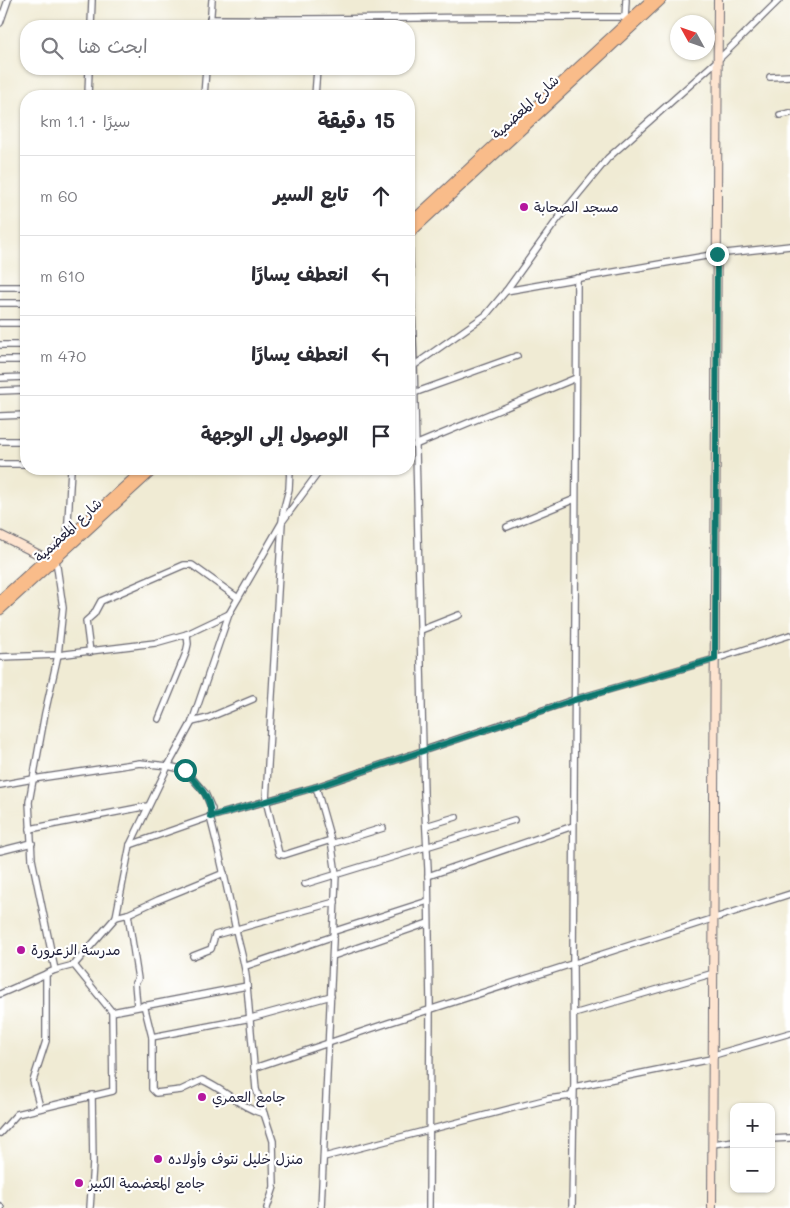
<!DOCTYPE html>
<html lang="ar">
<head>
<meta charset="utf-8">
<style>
	body { margin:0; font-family:Mali,"Playpen Sans Arabic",sans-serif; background:#f7f7f7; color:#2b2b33; direction:rtl }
	.controls { position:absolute; right:15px; bottom:15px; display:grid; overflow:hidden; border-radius:10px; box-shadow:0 1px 4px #0004 }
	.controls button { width:45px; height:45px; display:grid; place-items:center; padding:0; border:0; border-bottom:1px solid #e1e1e2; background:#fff; color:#2b2b33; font:25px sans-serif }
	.compass { position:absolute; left:670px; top:15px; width:45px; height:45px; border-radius:50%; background:#fff; box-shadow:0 1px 4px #0004; rotate:310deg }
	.stop { position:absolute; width:15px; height:15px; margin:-11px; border:4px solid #0f766e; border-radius:50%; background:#fff }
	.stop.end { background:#0f766e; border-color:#fff; box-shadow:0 1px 5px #0008 }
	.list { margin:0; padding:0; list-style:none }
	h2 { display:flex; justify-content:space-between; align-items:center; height:65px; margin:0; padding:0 20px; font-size:21px }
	h2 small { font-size:16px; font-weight:400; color:#7c7c81 }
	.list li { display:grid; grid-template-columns:32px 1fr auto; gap:15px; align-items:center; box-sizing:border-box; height:80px; padding:0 20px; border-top:1px solid #e1e1e2 }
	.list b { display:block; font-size:19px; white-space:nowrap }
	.list em { font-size:16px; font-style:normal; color:#7c7c81 }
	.icon { flex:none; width:28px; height:28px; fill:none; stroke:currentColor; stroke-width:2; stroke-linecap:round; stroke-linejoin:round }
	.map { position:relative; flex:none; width:790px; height:1208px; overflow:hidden; direction:ltr }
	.search { position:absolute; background:#fff; box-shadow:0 1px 4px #0004; left:20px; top:20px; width:395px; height:55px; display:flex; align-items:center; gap:12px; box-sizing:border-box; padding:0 18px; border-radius:20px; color:#7c7c81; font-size:19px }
	.panel { position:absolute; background:#fff; box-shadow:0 1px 4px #0004; left:20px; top:90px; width:395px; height:385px; border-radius:20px; direction:rtl }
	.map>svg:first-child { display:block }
</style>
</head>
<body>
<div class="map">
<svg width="790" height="1208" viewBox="0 0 790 1208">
	<rect width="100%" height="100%" fill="#fff"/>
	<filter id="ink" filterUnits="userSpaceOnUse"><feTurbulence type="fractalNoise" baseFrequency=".02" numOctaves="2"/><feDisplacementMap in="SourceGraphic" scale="10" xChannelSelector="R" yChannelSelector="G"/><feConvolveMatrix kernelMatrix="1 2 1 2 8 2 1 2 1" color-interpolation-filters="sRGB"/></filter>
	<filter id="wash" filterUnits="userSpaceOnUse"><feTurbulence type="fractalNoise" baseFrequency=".0096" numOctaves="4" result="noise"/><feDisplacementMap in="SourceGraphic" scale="20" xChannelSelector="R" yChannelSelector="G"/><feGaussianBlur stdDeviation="1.12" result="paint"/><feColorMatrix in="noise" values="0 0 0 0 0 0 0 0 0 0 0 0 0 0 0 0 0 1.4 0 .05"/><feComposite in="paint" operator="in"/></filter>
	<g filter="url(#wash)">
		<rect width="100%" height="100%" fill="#f0ebd4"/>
	</g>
	<g filter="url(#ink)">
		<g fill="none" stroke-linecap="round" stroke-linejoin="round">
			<defs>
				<g id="minor">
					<polyline points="625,18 626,0"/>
					<path d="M210 19C348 20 485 16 622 17L628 18 632 21"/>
					<polyline points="0,23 8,0"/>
					<polyline points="91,26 92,0"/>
					<polyline points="210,26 212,0"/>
					<polyline points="770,77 790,76"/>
					<polyline points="88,96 89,69"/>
					<polyline points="204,96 206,69"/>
					<polyline points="315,96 317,69"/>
					<polyline points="780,115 790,113"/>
					<polyline points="409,237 414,364 424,794 428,869 430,1004 429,1208"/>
					<polyline points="0,287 26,287"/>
					<polyline points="506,291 717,254 790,246"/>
					<polyline points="0,303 26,303"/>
					<polyline points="0,323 26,323"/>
					<polyline points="0,345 26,345"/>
					<polyline points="0,360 26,360"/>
					<polyline points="409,369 486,315 506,291 557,220 608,158 718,60 779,0"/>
					<polyline points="0,378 26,377"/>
					<polyline points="0,391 26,390"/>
					<polyline points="414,393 517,356"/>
					<polyline points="0,416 26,415"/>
					<polyline points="0,441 26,441"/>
					<polyline points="415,445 576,378"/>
					<polyline points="0,464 26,464"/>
					<polyline points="290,469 289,489 283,512 282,522 266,800 279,854 284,855 331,840"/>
					<polyline points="507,527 575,499"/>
					<polyline points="67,539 71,469"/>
					<polyline points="421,630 459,615"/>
					<polyline points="90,652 86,621 94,614 101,601 184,565 192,565 238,598"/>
					<polyline points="0,657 58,655 155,643 187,634 229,614"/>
					<polyline points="159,719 186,653 188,644 187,634"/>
					<polyline points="192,722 208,718 253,699"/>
					<path d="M0 785 33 779 140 763 168 766 185 770 205 793 212 809 210 817C220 855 228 892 236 930 240 950 246 965 247 986"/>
					<polyline points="316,787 331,840 336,874 321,1208"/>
					<polyline points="426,826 456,817"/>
					<polyline points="30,829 148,806"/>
					<polyline points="331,844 383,828"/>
					<polyline points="130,845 210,817 316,787 573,700 715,659 790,635"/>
					<polyline points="0,851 32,843"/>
					<polyline points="428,876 573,826"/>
					<polyline points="305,884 514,820"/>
					<polyline points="128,914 138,979 135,983 137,1006"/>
					<polyline points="116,917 128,914 158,900 224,873"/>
					<polyline points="335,931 428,901"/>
					<polyline points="193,956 211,949 215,935 335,902"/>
					<polyline points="333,956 428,923"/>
					<polyline points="74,965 116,917 130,845 168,766 192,722 229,614 282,522 321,469"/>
					<polyline points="246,966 334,936"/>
					<polyline points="55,970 32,859 29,802 45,713 58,655 63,608 56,560"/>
					<polyline points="0,994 55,970 74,965 112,1012 247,986 256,1089 273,1141 274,1187 267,1208"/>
					<path d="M144 1005 152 1037V1089L156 1093 181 1090 202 1080C224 1089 241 1108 264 1114"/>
					<polyline points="574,1014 714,973"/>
					<polyline points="152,1037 251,1018 331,996"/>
					<polyline points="254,1068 388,1023 790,894"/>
					<polyline points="40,1107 33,1081 46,1041 46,974"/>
					<polyline points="0,1133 17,1114 113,1091 112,1012"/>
					<polyline points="771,1139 790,1138"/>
					<polyline points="713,1144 734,1141"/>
					<polyline points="324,1157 548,1099 571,1096 574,1087 711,1059 714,1055 790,1033"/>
					<polyline points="0,1206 1,1208"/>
					<polyline points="90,1208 93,1163 92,1095"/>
					<polyline points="572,1208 574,1087 573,964 577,278"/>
				</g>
				<g id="secondary">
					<polyline points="0,535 46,558"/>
					<polyline points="712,1208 718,0"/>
				</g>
				<g id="primary">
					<polyline points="409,224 651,0"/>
					<polyline points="409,234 661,0"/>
					<polyline points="0,600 144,469"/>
					<polyline points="0,610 154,469"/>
				</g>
			</defs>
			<use href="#minor" stroke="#6a6871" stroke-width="8"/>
			<use href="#secondary" stroke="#6a6871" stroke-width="10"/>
			<use href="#primary" stroke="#6a6871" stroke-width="11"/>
			<use href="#minor" stroke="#fff" stroke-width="5.5"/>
			<use href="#secondary" stroke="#fde4d0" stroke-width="8"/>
			<use href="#primary" stroke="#f9bc8a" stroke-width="9"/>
		</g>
	</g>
	<g fill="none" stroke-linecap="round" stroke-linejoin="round" filter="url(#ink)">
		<path stroke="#0f766e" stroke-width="6" d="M185 770C197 784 213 798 210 817L316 787 574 700 715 659 717 254"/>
	</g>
	<g fill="#b5179e" stroke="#fff" stroke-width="2">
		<circle cx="524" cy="207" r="5"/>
		<circle cx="21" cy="950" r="5"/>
		<circle cx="202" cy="1097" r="5"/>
		<circle cx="158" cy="1159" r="5"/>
		<circle cx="79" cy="1183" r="5"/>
	</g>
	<g text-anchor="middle" stroke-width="4.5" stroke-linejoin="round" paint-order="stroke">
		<g font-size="14" fill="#22223b" stroke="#fff">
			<text transform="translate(525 107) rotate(-43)" y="5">شارع المعضمية</text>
			<text transform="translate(68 530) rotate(-43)" y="5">شارع المعضمية</text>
		</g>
		<g font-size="14" fill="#22223b" stroke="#fff" text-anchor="start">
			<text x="534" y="212">مسجد الصحابة</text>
			<text x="31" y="955">مدرسة الزعرورة</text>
			<text x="212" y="1102">جامع العمري</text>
			<text x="168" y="1164">منزل خليل نتوف وأولاده</text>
			<text x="89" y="1188">جامع المعضمية الكبير</text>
		</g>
	</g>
</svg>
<div class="controls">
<button>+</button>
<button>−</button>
</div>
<svg class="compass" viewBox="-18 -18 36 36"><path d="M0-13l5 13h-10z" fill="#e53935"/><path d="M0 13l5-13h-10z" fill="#7c7c81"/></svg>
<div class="stop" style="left:185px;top:770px"></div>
<div class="stop end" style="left:717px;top:254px"></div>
<div class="search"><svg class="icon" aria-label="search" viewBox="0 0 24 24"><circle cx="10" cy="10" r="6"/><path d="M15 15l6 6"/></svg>ابحث هنا</div>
<section class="panel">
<h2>15 دقيقة<small>سيرًا · 1.1 km</small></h2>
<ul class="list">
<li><svg class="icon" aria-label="ahead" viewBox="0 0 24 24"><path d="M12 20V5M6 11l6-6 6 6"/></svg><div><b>تابع السير</b></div><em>60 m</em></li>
<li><svg class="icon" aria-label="left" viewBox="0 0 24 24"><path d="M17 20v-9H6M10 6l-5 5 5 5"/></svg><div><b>انعطف يسارًا</b></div><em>610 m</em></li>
<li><svg class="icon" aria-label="left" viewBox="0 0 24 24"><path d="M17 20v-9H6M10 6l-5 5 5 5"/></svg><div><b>انعطف يسارًا</b></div><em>470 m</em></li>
<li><svg class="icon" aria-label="arrive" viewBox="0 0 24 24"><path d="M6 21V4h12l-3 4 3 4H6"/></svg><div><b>الوصول إلى الوجهة</b></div></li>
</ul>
</section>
</div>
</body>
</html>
